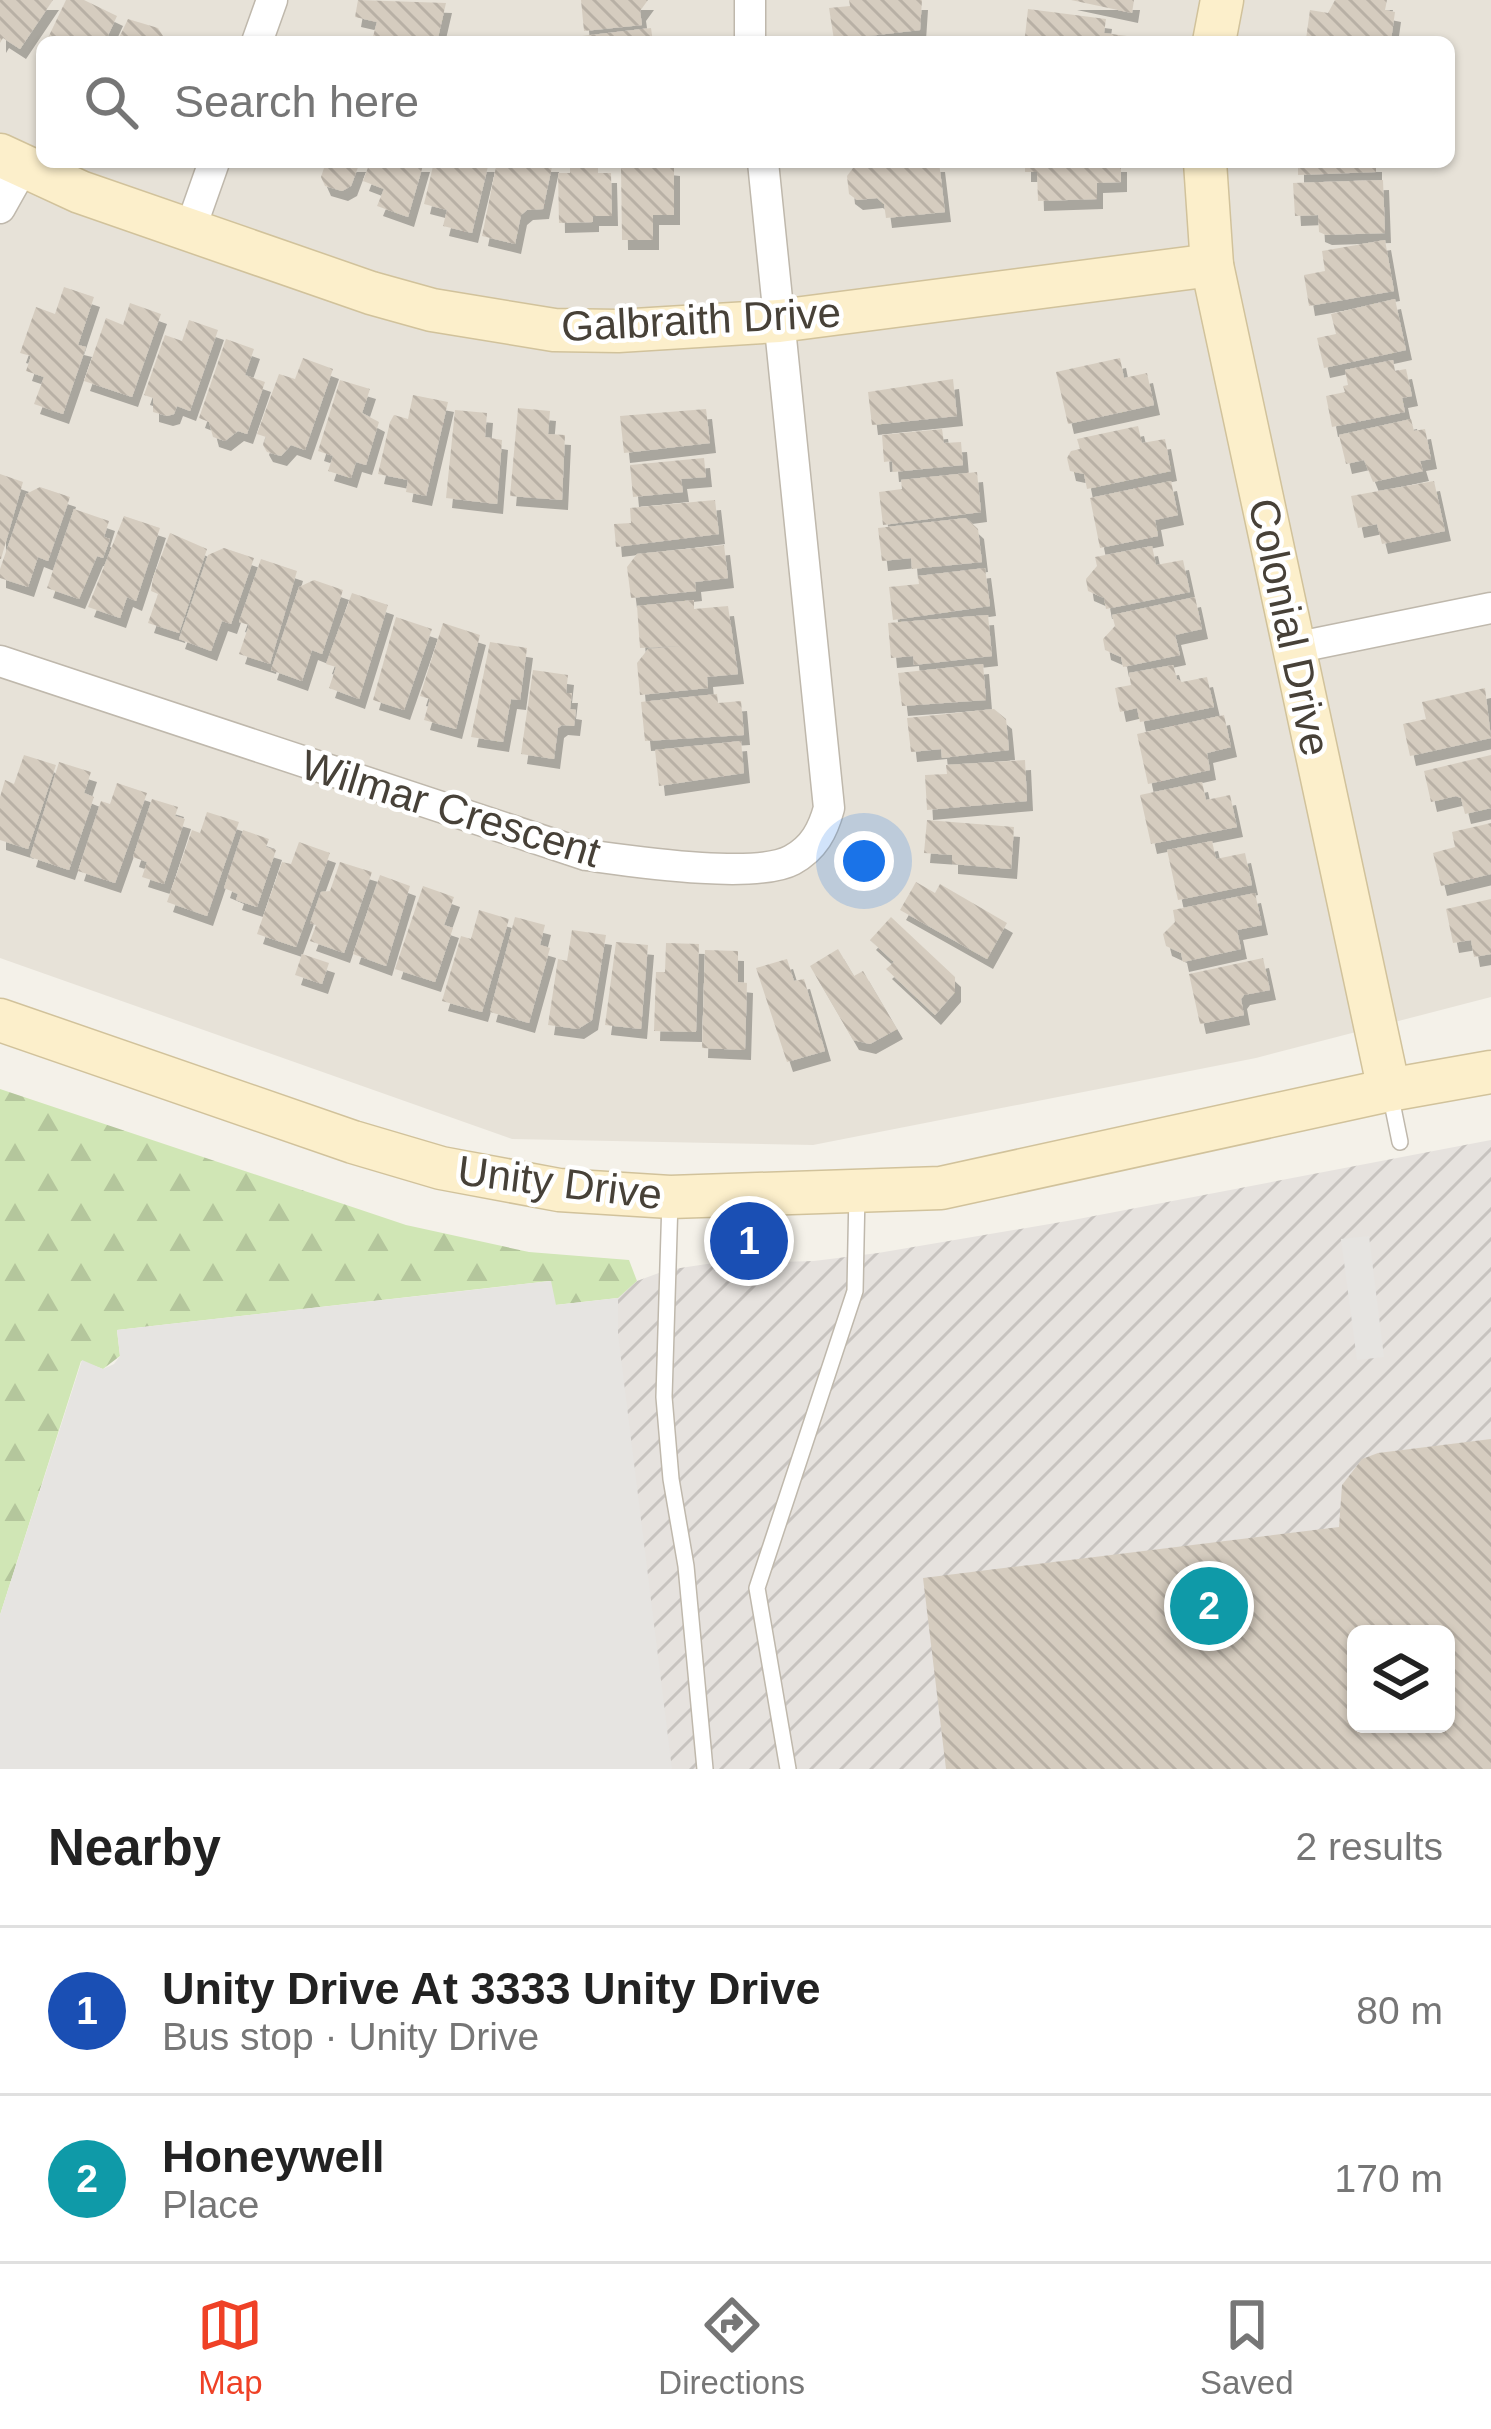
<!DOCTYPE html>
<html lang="en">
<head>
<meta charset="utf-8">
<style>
	body { margin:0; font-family:Arial,sans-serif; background:#f2f2f2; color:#222 }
	.controls { position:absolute; right:36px; bottom:36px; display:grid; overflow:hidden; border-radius:18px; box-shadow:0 3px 9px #0004 }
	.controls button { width:108px; height:108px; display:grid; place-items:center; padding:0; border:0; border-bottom:3px solid #e0e0e0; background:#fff; color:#222; font:60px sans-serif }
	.you { position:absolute; left:864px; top:861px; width:42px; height:42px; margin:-30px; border:9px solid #fff; border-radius:50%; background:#1a73e8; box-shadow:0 0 0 18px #1a73e833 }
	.badge { display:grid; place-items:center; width:78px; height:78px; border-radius:50%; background:#ef4126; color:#fff; font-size:39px; font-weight:700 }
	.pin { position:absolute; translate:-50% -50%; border:6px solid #fff; box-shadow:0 3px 12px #0006 }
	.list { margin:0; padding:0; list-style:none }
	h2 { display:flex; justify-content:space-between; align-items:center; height:156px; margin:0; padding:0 48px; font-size:51px }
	h2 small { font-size:39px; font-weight:400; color:#767676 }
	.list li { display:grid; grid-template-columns:78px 1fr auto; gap:36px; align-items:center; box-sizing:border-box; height:168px; padding:0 48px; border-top:3px solid #e0e0e0 }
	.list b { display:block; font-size:45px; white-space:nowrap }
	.list p { margin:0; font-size:39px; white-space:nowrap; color:#767676 }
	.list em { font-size:39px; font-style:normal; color:#767676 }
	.icon { flex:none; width:66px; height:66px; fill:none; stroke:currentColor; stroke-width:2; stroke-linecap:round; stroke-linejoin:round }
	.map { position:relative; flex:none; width:1491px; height:1769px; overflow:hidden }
	.search { position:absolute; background:#fff; box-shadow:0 3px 9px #0004; left:36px; right:36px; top:36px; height:132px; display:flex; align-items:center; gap:30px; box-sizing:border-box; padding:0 42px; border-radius:18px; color:#767676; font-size:45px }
	.sheet { height:492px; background:#fff }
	nav { display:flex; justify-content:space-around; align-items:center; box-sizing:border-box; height:168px; border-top:3px solid #e0e0e0; background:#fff; font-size:33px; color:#767676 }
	nav a { display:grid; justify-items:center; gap:6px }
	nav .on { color:#ef4126 }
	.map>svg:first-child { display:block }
</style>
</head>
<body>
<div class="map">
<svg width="1491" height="1769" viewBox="0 0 1491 1769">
	<defs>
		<pattern id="industrial-furrows" width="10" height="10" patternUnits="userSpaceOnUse" patternTransform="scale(3)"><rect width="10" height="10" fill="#e6e2de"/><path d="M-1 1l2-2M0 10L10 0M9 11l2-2" fill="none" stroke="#c7c3bf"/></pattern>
		<pattern id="forest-firs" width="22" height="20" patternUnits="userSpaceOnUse" patternTransform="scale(3)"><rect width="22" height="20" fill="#d0e6b5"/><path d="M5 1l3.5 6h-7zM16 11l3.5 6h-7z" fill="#b4c69c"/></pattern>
		<pattern id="building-back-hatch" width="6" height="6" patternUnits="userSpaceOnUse" patternTransform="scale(3)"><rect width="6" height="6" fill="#d5ccbf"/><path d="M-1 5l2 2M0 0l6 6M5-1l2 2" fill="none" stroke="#b8b0a5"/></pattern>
		<filter id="shadow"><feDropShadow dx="6" dy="10" stdDeviation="0" flood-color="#0004"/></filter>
	</defs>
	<rect width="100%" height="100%" fill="#f4f1e9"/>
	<path fill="#e7e2d8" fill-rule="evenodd" d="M0 0H1491V997L1256 1058 813 1145 512 1139 0 958ZM42 42H1449V162H42Z"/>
	<path fill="url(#industrial-furrows)" fill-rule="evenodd" d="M1491 1140V1769H0V1615L617 1298 637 1281 667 1270 707 1264 814 1261 878 1253 1073 1220ZM1356 1634H1446V1724H1356Z"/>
	<polygon fill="url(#forest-firs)" points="0,1089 406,1225 529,1252 629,1260 637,1281 618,1298 555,1305 550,1281 117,1330 120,1356 103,1369 81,1361 0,1615"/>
	<g fill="#e6e4e1">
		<polygon points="1369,1236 1384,1357 1357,1360 1341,1239"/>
		<polygon points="551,1281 556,1305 618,1298 618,1334 672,1769 0,1769 0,1615 82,1360 103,1369 114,1364 120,1356 117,1330"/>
	</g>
	<g fill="url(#building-back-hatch)" fill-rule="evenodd" filter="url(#shadow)">
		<polygon points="0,0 53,0 20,49 3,38 0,43"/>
		<polygon points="66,0 84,0 117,16 105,42 46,42"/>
		<polygon points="358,0 446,3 437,42 372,40 377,22 355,17"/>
		<polygon points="581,0 648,0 640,11 642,25 584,31"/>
		<polygon points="849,0 922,0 920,30 834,40 829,8 850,6"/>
		<polygon points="1071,0 1134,0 1132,13"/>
		<polygon points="1335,0 1387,0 1385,10 1395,12 1391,40 1306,39 1310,10 1328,13"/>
		<polygon points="1028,9 1106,19 1104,33 1127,36 1126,42 1031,42 1032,37 1025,36"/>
		<polygon points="128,19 158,28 163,36 176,42 117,42"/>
		<polygon points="651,28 653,42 583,42 582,36"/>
		<polygon points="326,162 360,162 351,186 342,191 325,186 321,177"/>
		<polygon points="370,162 424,162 408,217 377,206 384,189 363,181"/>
		<polygon points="434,162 489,162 472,233 443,226 447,210 424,204"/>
		<polygon points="497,162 553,162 543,209 527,210 521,215 515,244 482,236"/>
		<polygon points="634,162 674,166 674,215 653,215 653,240 622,240 621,167 634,167"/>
		<polygon points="907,162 939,162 945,212 886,218 884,204 877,198 857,200 849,194 847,176 853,168"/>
		<polygon points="1025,162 1121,162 1121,182 1097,183 1097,199 1038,201 1037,172 1025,172"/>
		<polygon points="1298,162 1376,162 1376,172 1298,175"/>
		<polygon points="570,163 598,163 598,173 611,173 612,216 593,216 593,222 559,223 558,173 570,173"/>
		<polygon points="1383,180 1385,233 1326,235 1319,232 1318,215 1295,216 1293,183"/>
		<polygon points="1385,240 1394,291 1309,306 1304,275 1325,271 1322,251"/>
		<polygon points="64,287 94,297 78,345 86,347 63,414 34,404 44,377 26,371 31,356 20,353 36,307 55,314"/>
		<polygon points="1395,299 1406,350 1324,368 1317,338 1336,334 1331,314"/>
		<polygon points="130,303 161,314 132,397 84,381 106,318 123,325"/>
		<polygon points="189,320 218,330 190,411 177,406 174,414 167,416 153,412 153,398 144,395 165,335 182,341"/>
		<polygon points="226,339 254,349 245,375 265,382 247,434 238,431 225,441 213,437 209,422 199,418"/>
		<polygon points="303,358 333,369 305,450 291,445 281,456 267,452 263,445 266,437 257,434 279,374 295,379"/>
		<polygon points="1120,358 1124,378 1147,373 1154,405 1068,424 1056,372"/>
		<polygon points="1393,360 1395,371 1406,369 1412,396 1402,398 1405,412 1332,427 1326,396 1345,392 1343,386 1348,385 1345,370"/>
		<polygon points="953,379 957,416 872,425 868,392"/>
		<polygon points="340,380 370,389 362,413 379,422 366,465 356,462 351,478 328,471 333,456 318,451"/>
		<polygon points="413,395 448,402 426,496 406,492 408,480 378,474 390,422 394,415 408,419"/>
		<polygon points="518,408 550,411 548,434 565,435 562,500 510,496"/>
		<polygon points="706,409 710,443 624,453 620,416"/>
		<polygon points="455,410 487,413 485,437 502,440 497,504 446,498"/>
		<polygon points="1411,419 1414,431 1425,429 1431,459 1420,461 1423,471 1373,482 1364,460 1346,464 1339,435"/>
		<polygon points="1138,426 1142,443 1165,439 1171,471 1087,489 1084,474 1070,471 1067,458 1071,451 1080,449 1077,439"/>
		<polygon points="942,429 944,443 961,442 963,465 893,472 892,461 884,462 882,435"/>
		<polygon points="704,458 706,477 681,479 683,492 633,497 630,465"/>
		<polygon points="977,472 981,512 883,525 879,492 902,489 901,480"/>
		<polygon points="0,474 23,482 1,559 0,559"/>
		<polygon points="1171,481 1178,515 1155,520 1158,536 1100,548 1090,498"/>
		<polygon points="1434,481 1445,531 1382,544 1377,524 1358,528 1351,496"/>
		<polygon points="40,487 70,497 48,561 38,557 28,587 0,578 0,569 26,494"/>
		<polygon points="715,500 719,534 616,547 614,524 631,523 630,508"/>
		<polygon points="74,509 109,521 104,537 110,539 103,558 97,556 79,599 47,588"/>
		<polygon points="124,516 160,528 136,601 127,597 120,618 88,607"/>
		<polygon points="966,518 978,529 982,562 912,569 911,558 882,561 878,528"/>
		<polygon points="170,533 207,549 179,633 148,623 158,594 151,591 153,578"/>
		<polygon points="724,545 728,578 695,582 696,591 631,598 627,567 637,554"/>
		<polygon points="1152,546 1156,565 1183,560 1190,592 1106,609 1104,598 1088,591 1086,579 1097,566 1095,557"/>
		<polygon points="224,548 254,558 231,624 222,621 211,651 179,639 208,555"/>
		<polygon points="261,559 297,571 270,664 239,654 249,625 239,622"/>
		<polygon points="985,568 990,606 893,620 889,587 919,584 918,576"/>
		<polygon points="314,580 343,590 322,654 312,650 302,681 271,670 299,587"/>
		<polygon points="352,593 388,605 359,699 329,688 336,667 326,664"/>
		<polygon points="1195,597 1202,629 1175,635 1180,655 1123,667 1121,657 1105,650 1103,639 1115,626 1112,615"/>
		<polygon points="694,600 694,609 728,606 738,674 707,677 708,688 640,695 637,663 648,649 680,646 640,648 637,606"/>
		<polygon points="988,615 992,656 914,665 913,656 891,658 888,623"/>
		<polygon points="396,617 432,629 404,710 373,700"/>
		<polygon points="443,623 480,635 456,729 424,720 430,699 420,696"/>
		<polygon points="490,642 527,648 520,700 511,699 503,742 471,737"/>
		<polygon points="983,664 986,700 902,706 898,673"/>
		<polygon points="1173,665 1177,679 1182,682 1207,677 1214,707 1140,722 1137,708 1120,712 1115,688 1131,685 1129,673"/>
		<polygon points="533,670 568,675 566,693 572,693 570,709 576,710 574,726 562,725 558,728 554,759 521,754"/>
		<polygon points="1485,688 1491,738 1410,756 1403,724 1426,719 1422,702"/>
		<polygon points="717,694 718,703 741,701 744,735 645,741 641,702"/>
		<polygon points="994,709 1006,719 1009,750 942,758 941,749 911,752 907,718"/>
		<polygon points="1224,715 1231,747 1207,753 1210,770 1148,784 1137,734"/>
		<polygon points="741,741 744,773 659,786 655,750"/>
		<polygon points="24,755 56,765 28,849 0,840 0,797 5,780 14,784"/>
		<polygon points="1491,755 1491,808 1465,814 1461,798 1456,796 1431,802 1424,771"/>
		<polygon points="1025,760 1027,801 927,810 925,775 947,774 946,765"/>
		<polygon points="59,762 91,772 84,793 94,797 69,870 30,857"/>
		<polygon points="1202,782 1206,800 1230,795 1237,827 1151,844 1140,795"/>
		<polygon points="117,783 147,793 115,883 78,871 101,801 110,804"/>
		<polygon points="152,799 178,807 175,816 185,819 164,884 142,877 147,862 133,857"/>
		<polygon points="207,812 239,822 207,916 167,902 192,830 200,833"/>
		<polygon points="927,820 1014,827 1011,869 952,864 952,855 924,853"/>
		<polygon points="1491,823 1491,874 1441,886 1433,853 1455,847 1452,832"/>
		<polygon points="243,830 269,839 266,847 276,850 257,907 236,900 238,894 224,888"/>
		<polygon points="1212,841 1216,859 1245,853 1252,885 1178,900 1167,850"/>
		<polygon points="299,842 330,853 296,947 257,934 282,862 291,864"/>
		<polygon points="340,862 372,872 344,953 310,941 316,925 310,923 321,892 330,891"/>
		<polygon points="380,875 410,886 386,966 353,954"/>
		<polygon points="916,882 935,893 940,884 1007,923 987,959 900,910"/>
		<polygon points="423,886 454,897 444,925 453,928 435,982 395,969"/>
		<polygon points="1255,893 1262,925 1237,930 1241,949 1183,962 1181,953 1166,946 1163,934 1175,922 1173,910"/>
		<polygon points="1491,899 1491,954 1474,957 1471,940 1453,943 1446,909"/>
		<polygon points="479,910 509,919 482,1012 442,1001 461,936 471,939"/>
		<polygon points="515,917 545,925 540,945 550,948 529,1023 490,1012"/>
		<polygon points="891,917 955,977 955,992 935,1015 886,969 894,962 870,940"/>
		<polygon points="572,930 606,935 592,1020 578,1029 548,1025 558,959 567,961"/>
		<polygon points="616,942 648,945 641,1029 605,1025"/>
		<polygon points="666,943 699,944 696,1032 654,1031 656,972 665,972"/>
		<polygon points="838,949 854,976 863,971 897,1029 870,1044 853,1040 810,966"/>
		<polygon points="705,950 738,951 738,982 747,983 745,1050 702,1048"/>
		<polygon points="302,954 329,963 322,984 295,975"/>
		<polygon points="1263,958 1270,990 1244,995 1241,999 1244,1015 1200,1024 1189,974"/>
		<polygon points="787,959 794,981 804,979 825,1051 787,1062 756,968"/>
		<path d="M1491 1439V1769H946L923 1578 1339 1527 1342 1485 1362 1459 1378 1453ZM1356 1634H1446V1724H1356Z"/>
	</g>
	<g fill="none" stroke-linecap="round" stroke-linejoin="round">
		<defs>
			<g id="lane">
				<polyline points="1390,1093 1400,1142"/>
				<polyline points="670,1200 664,1397 671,1479 686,1566 705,1769"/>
				<polyline points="788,1769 757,1588 855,1291 857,1192"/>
			</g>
			<g id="street">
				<polyline points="257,42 272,0"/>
				<polyline points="750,42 750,0"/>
				<polyline points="0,208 23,167"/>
				<polyline points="190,230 214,162"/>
				<polyline points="1294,648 1491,608"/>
				<path d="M0 661 586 855C631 861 755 880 792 860 814 848 823 830 829 808L763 162"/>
			</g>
			<g id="secondary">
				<polyline points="1214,42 1222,0"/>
				<polyline points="0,155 80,192 371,293 432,310 554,330 618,331 779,321 1212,265"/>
				<polyline points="1205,162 1212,265 1389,1090"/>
				<polyline points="0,1020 353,1142 441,1168 559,1190 670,1197 941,1188 1389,1090 1491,1072"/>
			</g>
		</defs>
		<use href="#lane" stroke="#bfb8ac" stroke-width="18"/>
		<use href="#street" stroke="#bfb8ac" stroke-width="33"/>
		<use href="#secondary" stroke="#d1c29b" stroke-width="45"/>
		<use href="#lane" stroke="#fff" stroke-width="15"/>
		<use href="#street" stroke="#fff" stroke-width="30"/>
		<use href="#secondary" stroke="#fcefcb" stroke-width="42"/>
	</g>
	<g text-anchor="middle" stroke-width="9" stroke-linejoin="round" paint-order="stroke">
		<g font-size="42" fill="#474138" stroke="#fff">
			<text transform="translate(701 319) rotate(-3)" y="15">Galbraith Drive</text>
			<text transform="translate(1290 627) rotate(78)" y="15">Colonial Drive</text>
			<text transform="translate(451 808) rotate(17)" y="15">Wilmar Crescent</text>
			<text transform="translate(560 1182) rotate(7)" y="15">Unity Drive</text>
		</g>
	</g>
</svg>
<div class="controls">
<button><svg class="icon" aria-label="layers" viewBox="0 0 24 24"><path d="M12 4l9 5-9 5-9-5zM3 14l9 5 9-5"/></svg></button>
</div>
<div class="you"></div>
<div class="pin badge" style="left:749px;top:1241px;background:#1a4fb4">1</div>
<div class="pin badge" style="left:1209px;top:1606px;background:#0f9aa8">2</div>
<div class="search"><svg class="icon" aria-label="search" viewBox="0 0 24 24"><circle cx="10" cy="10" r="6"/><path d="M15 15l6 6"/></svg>Search here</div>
</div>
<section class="sheet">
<h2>Nearby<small>2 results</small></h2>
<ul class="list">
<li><span class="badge" style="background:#1a4fb4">1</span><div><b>Unity Drive At 3333 Unity Drive</b><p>Bus stop · Unity Drive</p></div><em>80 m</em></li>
<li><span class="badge" style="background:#0f9aa8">2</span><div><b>Honeywell</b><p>Place</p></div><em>170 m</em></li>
</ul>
</section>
<nav>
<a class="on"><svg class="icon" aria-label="map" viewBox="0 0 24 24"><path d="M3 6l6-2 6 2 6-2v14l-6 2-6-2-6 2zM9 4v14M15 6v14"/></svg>Map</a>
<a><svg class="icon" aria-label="directions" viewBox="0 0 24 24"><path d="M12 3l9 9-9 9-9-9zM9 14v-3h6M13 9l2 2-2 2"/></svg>Directions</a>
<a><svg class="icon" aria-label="saved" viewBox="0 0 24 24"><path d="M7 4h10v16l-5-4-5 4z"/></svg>Saved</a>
</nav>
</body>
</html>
